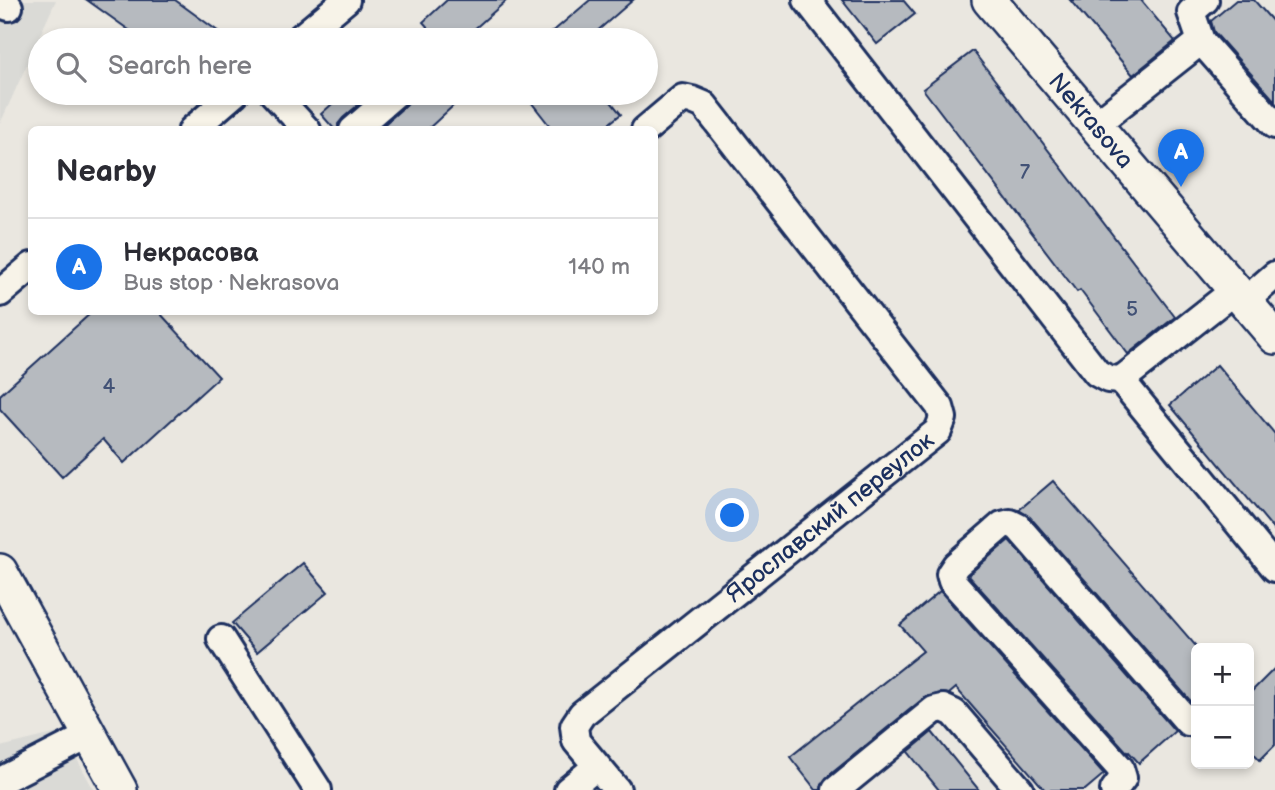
<!DOCTYPE html>
<html lang="en">
<head>
<meta charset="utf-8">
<style>
	body { margin:0; font-family:"Balsamiq Sans",sans-serif; background:#f2f2f3; color:#2b2b33 }
	.controls { position:absolute; right:21px; bottom:21px; display:grid; overflow:hidden; border-radius:10px; box-shadow:0 4px 10px #0003 }
	.controls button { width:63px; height:63px; display:grid; place-items:center; padding:0; border:0; border-bottom:2px solid #e1e1e2; background:#fff; color:#2b2b33; font:35px sans-serif }
	.you { position:absolute; left:733px; top:516px; width:24px; height:24px; margin:-18px; border:5px solid #fff; border-radius:50%; background:#1a73e8; box-shadow:0 0 0 10px #1a73e833 }
	.badge { display:grid; place-items:center; width:46px; height:46px; border-radius:50%; background:#1a73e8; color:#fff; font-size:23px; font-weight:700 }
	.pin { position:absolute; translate:-50% -58px; filter:drop-shadow(0 2px 4px #0008) }
	.pin::after { content:''; position:absolute; top:37px; width:24px; height:21px; background:inherit; clip-path:polygon(0 0,100% 0,50% 100%) }
	.list { margin:0; padding:0; list-style:none }
	h2 { display:flex; justify-content:space-between; align-items:center; height:91px; margin:0; padding:0 28px; font-size:30px }
	h2 small { font-size:23px; font-weight:400; color:#7c7c81 }
	.list li { display:grid; grid-template-columns:46px 1fr auto; gap:21px; align-items:center; box-sizing:border-box; height:98px; padding:0 28px; border-top:2px solid #e1e1e2 }
	.list b { display:block; font-size:26px; white-space:nowrap }
	.list p { margin:0; font-size:23px; white-space:nowrap; color:#7c7c81 }
	.list em { font-size:23px; font-style:normal; color:#7c7c81 }
	.icon { flex:none; width:38px; height:38px; fill:none; stroke:currentColor; stroke-width:2; stroke-linecap:round; stroke-linejoin:round }
	.map { position:relative; flex:none; width:1275px; height:790px; overflow:hidden }
	.search { position:absolute; background:#fff; box-shadow:0 4px 10px #0003; left:28px; top:28px; width:630px; height:77px; display:flex; align-items:center; gap:18px; box-sizing:border-box; padding:0 24px; border-radius:38px; color:#7c7c81; font-size:26px }
	.panel { position:absolute; background:#fff; box-shadow:0 4px 10px #0003; left:28px; top:126px; width:630px; height:189px; border-radius:10px }
	.map>svg:first-child { display:block }
</style>
</head>
<body>
<div class="map">
<svg width="1275" height="790" viewBox="0 0 1275 790">
	<rect width="100%" height="100%" fill="#eae7e0"/>
	<filter id="ink" filterUnits="userSpaceOnUse"><feTurbulence type="fractalNoise" baseFrequency=".0143" numOctaves="2"/><feDisplacementMap in="SourceGraphic" scale="14" xChannelSelector="R" yChannelSelector="G"/><feConvolveMatrix kernelMatrix="1 2 1 2 8 2 1 2 1" color-interpolation-filters="sRGB"/></filter>
	<g filter="url(#ink)">
		<g fill="#dadad6">
			<polygon points="0,0 56,0 0,124"/>
			<polygon points="62,732 94,790 0,790 0,747"/>
		</g>
		<g fill="#b6babf" stroke="#1b2f5e" stroke-width="2">
			<polygon points="87,0 175,0 230,40 143,40"/>
			<polygon points="447,0 507,0 462,40 439,40 423,22"/>
			<polygon points="590,0 633,0 587,40 543,40"/>
			<polygon points="842,0 903,0 915,14 877,44"/>
			<polygon points="1070,0 1141,0 1175,41 1133,75"/>
			<polygon points="1236,0 1254,0 1275,24 1275,101 1214,32 1211,21"/>
			<polygon points="973,51 1175,317 1128,354 1080,290 1077,292 923,89"/>
			<polygon points="344,93 372,93 343,118 338,124 338,130 335,130 321,114"/>
			<polygon points="411,93 467,93 427,130 378,130 406,105 411,99"/>
			<polygon points="524,93 604,93 621,114 601,130 553,130"/>
			<polygon points="92,312 159,312 219,377 124,463 103,439 62,477 0,409 0,395"/>
			<polygon points="1217,365 1275,434 1275,531 1170,405"/>
			<polygon points="1053,481 1196,646 1196,702 1194,705 1030,517 1019,510"/>
			<polygon points="1009,540 1175,731 1139,763 1129,752 1128,753 968,575"/>
			<polygon points="303,563 328,592 257,652 232,623"/>
			<polygon points="940,591 1104,774 1085,790 1045,790 956,688 949,694 940,693 924,698 826,778 822,784 821,790 816,790 790,757 923,651 900,625"/>
			<polygon points="1275,668 1275,745 1260,760 1249,748 1249,694"/>
			<polygon points="932,732 979,790 939,790 908,752"/>
		</g>
		<g fill="none" stroke-linecap="round" stroke-linejoin="round">
			<defs>
				<g id="minor">
					<polyline points="807,0 1097,373 1108,379 1121,380 1235,290"/>
					<polyline points="0,4 9,7"/>
					<polyline points="298,40 346,0"/>
					<polyline points="1201,41 1191,12 1205,0"/>
					<polyline points="273,93 307,130"/>
					<polyline points="1096,124 1201,41 1275,125"/>
					<polyline points="192,130 235,93"/>
					<polyline points="353,130 396,93"/>
					<polyline points="0,293 32,266"/>
					<polyline points="1245,301 1275,275"/>
					<polyline points="1121,380 1275,568"/>
					<polyline points="221,639 318,790"/>
					<polyline points="0,781 90,735"/>
					<polyline points="568,790 596,767"/>
					<path id="s1" d="M617 790 576 741 574 726 582 714 938 431 943 418 940 407 704 105 692 100 683 98 645 130"/>
					<polyline points="836,790 934,710 943,708 954,713 1020,790"/>
					<polyline points="1114,790 1123,778 1120,768 952,581 950,574 956,565 1002,525 1010,523 1018,527 1188,722"/>
				</g>
				<g id="major">
					<path id="s2" d="M989 0 1275 337"/>
					<polyline points="0,571 120,790"/>
				</g>
			</defs>
			<use href="#minor" stroke="#1b2f5e" stroke-width="32"/>
			<use href="#major" stroke="#1b2f5e" stroke-width="38"/>
			<use href="#minor" stroke="#f7f3e8" stroke-width="26"/>
			<use href="#major" stroke="#f7f3e8" stroke-width="33"/>
		</g>
	</g>
	<g text-anchor="middle" stroke-width="5" stroke-linejoin="round" paint-order="stroke">
		<g font-size="21" fill="#425276">
			<text x="1025" y="179">7</text>
			<text x="1132" y="316">5</text>
			<text x="109" y="393">4</text>
		</g>
		<g font-size="24" fill="#1b2f5e" stroke="#f7f3e8">
			<text dy="8" stroke="none"><textPath href="#s2" startOffset="158">Nekrasova</textPath></text>
			<text dy="8" stroke="none"><textPath href="#s1" startOffset="410">Ярославский переулок</textPath></text>
		</g>
	</g>
</svg>
<div class="controls">
<button>+</button>
<button>−</button>
</div>
<div class="you"></div>
<div class="pin badge" style="left:1181px;top:187px">A</div>
<div class="search"><svg class="icon" aria-label="search" viewBox="0 0 24 24"><circle cx="10" cy="10" r="6"/><path d="M15 15l6 6"/></svg>Search here</div>
<section class="panel">
<h2>Nearby<small></small></h2>
<ul class="list">
<li><span class="badge">A</span><div><b>Некрасова</b><p>Bus stop · Nekrasova</p></div><em>140 m</em></li>
</ul>
</section>
</div>
</body>
</html>
